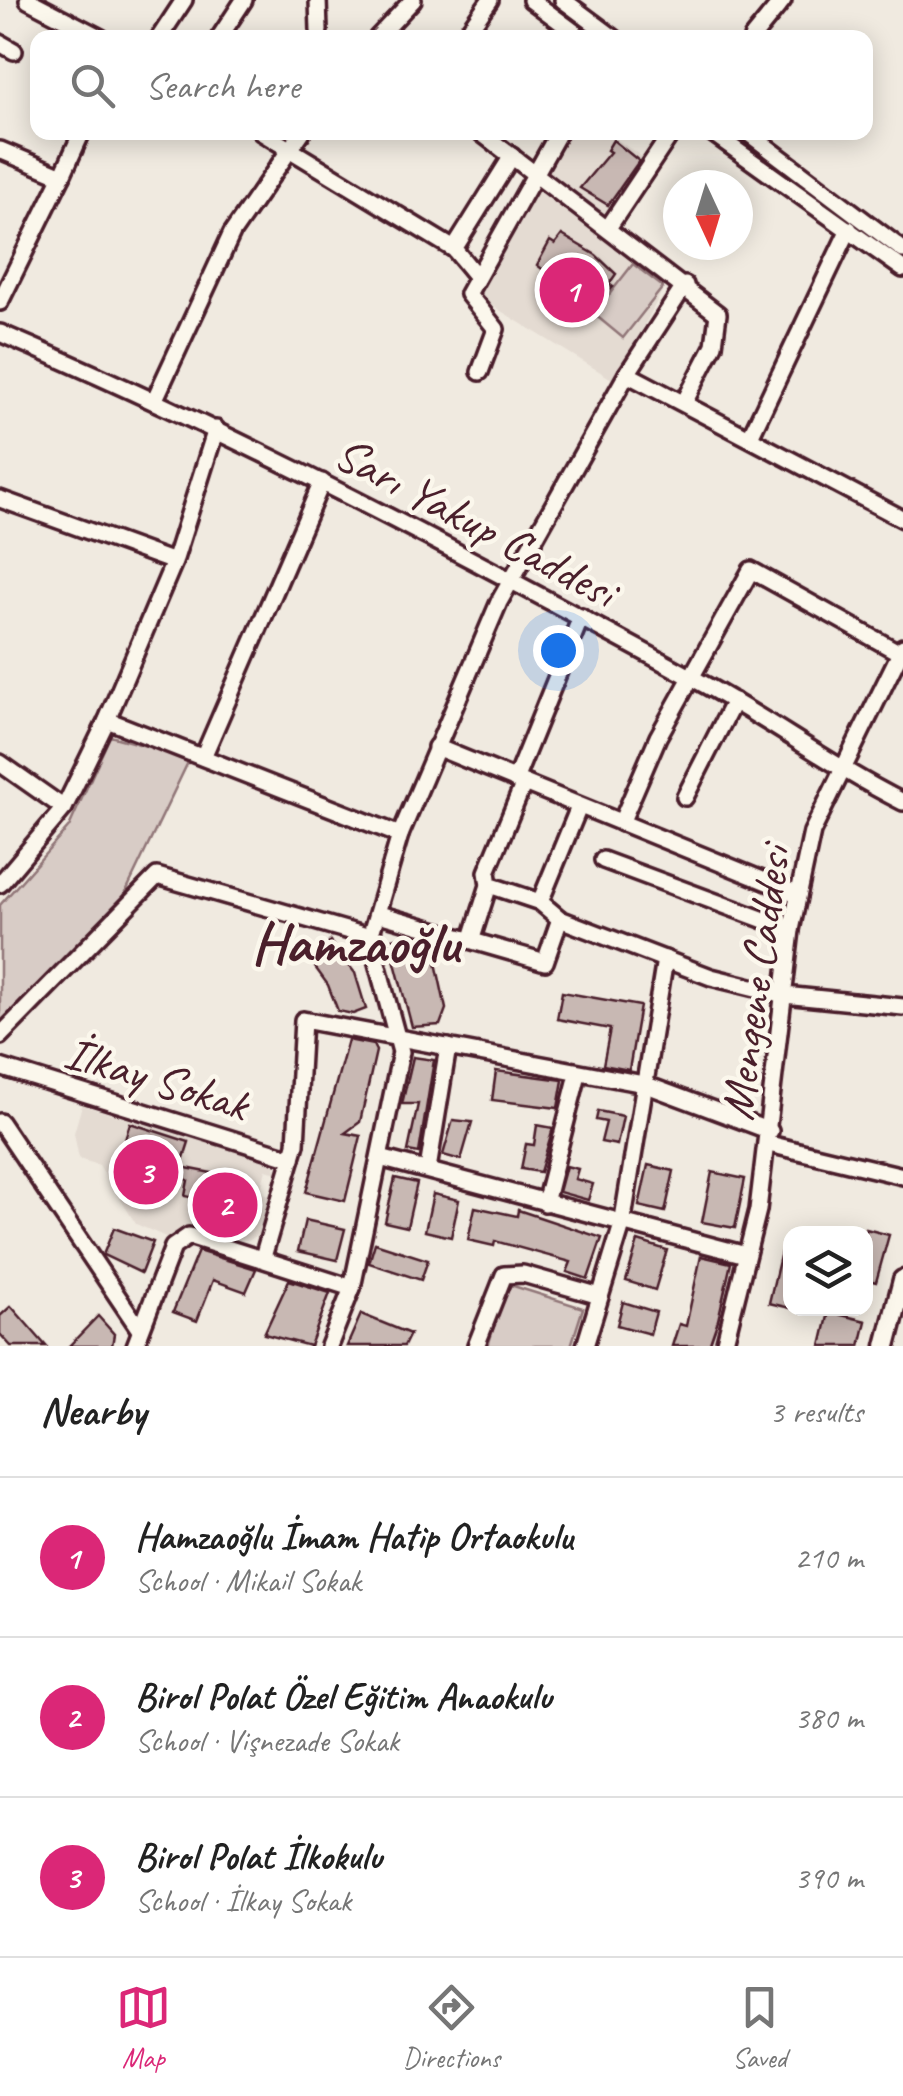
<!DOCTYPE html>
<html lang="en">
<head>
<meta charset="utf-8">
<style>
	body { margin:0; font-family:Caveat,sans-serif; background:#f6f6f6; color:#222 }
	.controls { position:absolute; right:30px; bottom:30px; display:grid; overflow:hidden; border-radius:20px; box-shadow:0 5px 25px #0003 }
	.controls button { width:90px; height:90px; display:grid; place-items:center; padding:0; border:0; border-bottom:2px solid #e0e0e0; background:#fff; color:#222; font:50px sans-serif }
	.compass { position:absolute; left:663px; top:170px; width:90px; height:90px; border-radius:50%; background:#fff; box-shadow:0 5px 25px #0003; rotate:176deg }
	.you { position:absolute; left:558px; top:650px; width:35px; height:35px; margin:-25px; border:8px solid #fff; border-radius:50%; background:#1a73e8; box-shadow:0 0 0 15px #1a73e833 }
	.badge { display:grid; place-items:center; width:65px; height:65px; border-radius:50%; background:#db2777; color:#fff; font-size:32px; font-weight:700 }
	.pin { position:absolute; translate:-50% -50%; border:5px solid #fff; box-shadow:0 2px 10px #0006 }
	.list { margin:0; padding:0; list-style:none }
	h2 { display:flex; justify-content:space-between; align-items:center; height:130px; margin:0; padding:0 40px; font-size:42px }
	h2 small { font-size:32px; font-weight:400; color:#767676 }
	.list li { display:grid; grid-template-columns:65px 1fr auto; gap:30px; align-items:center; box-sizing:border-box; height:160px; padding:0 40px; border-top:2px solid #e0e0e0 }
	.list b { display:block; font-size:38px; white-space:nowrap }
	.list p { margin:0; font-size:32px; white-space:nowrap; color:#767676 }
	.list em { font-size:32px; font-style:normal; color:#767676 }
	.icon { flex:none; width:55px; height:55px; fill:none; stroke:currentColor; stroke-width:2; stroke-linecap:round; stroke-linejoin:round }
	.map { position:relative; flex:none; width:903px; height:1346px; overflow:hidden }
	.search { position:absolute; background:#fff; box-shadow:0 5px 25px #0003; left:30px; right:30px; top:30px; height:110px; display:flex; align-items:center; gap:25px; box-sizing:border-box; padding:0 35px; border-radius:20px; color:#767676; font-size:38px }
	.sheet { height:610px; background:#fff }
	nav { display:flex; justify-content:space-around; align-items:center; box-sizing:border-box; height:140px; border-top:2px solid #e0e0e0; background:#fff; font-size:28px; color:#767676 }
	nav a { display:grid; justify-items:center; gap:5px }
	nav .on { color:#db2777 }
	.map>svg:first-child { display:block }
</style>
</head>
<body>
<div class="map">
<svg width="903" height="1346" viewBox="0 0 903 1346">
	<rect width="100%" height="100%" fill="#f0eae0"/>
	<filter id="ink" filterUnits="userSpaceOnUse"><feTurbulence type="fractalNoise" baseFrequency=".01" numOctaves="2"/><feDisplacementMap in="SourceGraphic" scale="20" xChannelSelector="R" yChannelSelector="G"/><feConvolveMatrix kernelMatrix="1 2 1 2 8 2 1 2 1" color-interpolation-filters="sRGB"/></filter>
	<g filter="url(#ink)">
		<g fill="#e4dbd2">
			<polygon points="569,133 608,133 645,159 608,217 549,172 548,164"/>
			<polygon points="547,191 666,284 615,381 478,297 535,194"/>
			<polygon points="82,1105 274,1163 277,1173 266,1170 260,1192 270,1196 258,1234 250,1240 229,1239 186,1226 168,1238 136,1224 99,1165 79,1159 74,1133"/>
		</g>
		<g fill="#d8ccc6" stroke="#917678" stroke-width="2.5">
			<polygon points="633,264 663,287 623,338 594,314"/>
			<polygon points="110,736 190,758 120,904 0,1024 0,905 69,827"/>
			<polygon points="507,1284 583,1308 571,1346 488,1346"/>
		</g>
		<g fill="#c8b8b3" stroke="#4a1f2b" stroke-width="2.5">
			<polygon points="613,140 639,161 608,205 580,188 610,152 607,150"/>
			<polygon points="562,235 596,255 616,274 609,284 613,287 592,308 537,265 550,241 555,244"/>
			<polygon points="403,936 405,942 423,938 426,945 432,944 446,1009 440,1025 412,1027 389,940"/>
			<polygon points="330,941 355,973 366,1009 353,1014 338,1011 328,985 312,963"/>
			<polygon points="562,992 640,1006 629,1070 603,1065 610,1029 557,1019"/>
			<polygon points="348,1040 373,1045 376,1051 360,1122 345,1133 361,1136 345,1201 306,1192"/>
			<polygon points="413,1057 434,1060 419,1153 408,1151 418,1104 402,1104"/>
			<polygon points="496,1071 563,1080 558,1108 492,1100"/>
			<polygon points="598,1111 623,1116 617,1145 601,1142 606,1122 596,1120"/>
			<polygon points="453,1120 472,1122 461,1160 443,1155"/>
			<polygon points="130,1123 189,1142 181,1167 227,1176 222,1203 185,1196 188,1180 119,1158"/>
			<polygon points="537,1125 553,1128 540,1172 521,1169 526,1144 534,1145"/>
			<polygon points="648,1165 674,1171 665,1212 639,1206"/>
			<polygon points="566,1166 578,1169 575,1179 593,1184 588,1200 559,1192"/>
			<polygon points="712,1172 745,1179 735,1228 702,1222"/>
			<polygon points="395,1178 417,1183 407,1227 385,1222"/>
			<polygon points="433,1194 459,1200 451,1237 425,1231"/>
			<polygon points="475,1207 517,1216 518,1210 602,1238 588,1279 567,1272 571,1262 495,1241 494,1246 468,1240"/>
			<polygon points="305,1220 345,1229 337,1260 298,1251"/>
			<polygon points="114,1228 153,1242 141,1273 103,1255"/>
			<polygon points="866,1229 889,1235 876,1282 866,1279"/>
			<polygon points="638,1241 667,1250 655,1290 626,1281"/>
			<polygon points="375,1243 428,1260 421,1280 369,1263"/>
			<polygon points="198,1251 256,1269 246,1292 213,1280 197,1321 173,1312"/>
			<polygon points="781,1252 790,1254 790,1308 769,1303"/>
			<polygon points="701,1256 731,1263 718,1320 709,1346 672,1346 679,1324 686,1326"/>
			<polygon points="289,1280 330,1293 310,1346 264,1334"/>
			<polygon points="623,1302 656,1312 650,1334 617,1325"/>
			<polygon points="11,1306 46,1346 11,1346 0,1334 0,1316"/>
			<polygon points="829,1312 866,1321 860,1346 821,1346"/>
			<polygon points="361,1314 410,1334 404,1346 347,1346"/>
			<polygon points="98,1316 114,1334 112,1346 69,1346"/>
		</g>
		<g fill="none" stroke-linecap="round" stroke-linejoin="round">
			<defs>
				<g id="minor">
					<polyline points="28,0 101,38"/>
					<polyline points="318,0 319,31"/>
					<polyline points="531,0 582,38"/>
					<polyline points="563,0 614,38"/>
					<polyline points="159,38 184,0"/>
					<polyline points="219,38 244,0"/>
					<polyline points="377,38 413,0"/>
					<polyline points="463,38 490,0"/>
					<polyline points="752,38 783,0"/>
					<polyline points="0,43 14,51"/>
					<polyline points="261,132 454,249 477,277"/>
					<polyline points="480,132 718,314 714,345 684,403"/>
					<polyline points="711,132 903,269"/>
					<polyline points="747,132 903,250"/>
					<polyline points="0,150 62,176 0,302"/>
					<polyline points="62,176 82,132"/>
					<polyline points="608,228 672,132"/>
					<polyline points="454,249 512,156"/>
					<path d="M0 333C243 436 475 560 707 686 774 723 835 768 903 802"/>
					<polyline points="480,372 496,329 468,294 559,132"/>
					<polyline points="627,374 903,519"/>
					<polyline points="155,399 232,233 302,132"/>
					<polyline points="750,437 849,229"/>
					<polyline points="0,499 174,562"/>
					<polyline points="107,720 400,835"/>
					<polyline points="436,747 797,894"/>
					<polyline points="203,757 322,482"/>
					<polyline points="0,763 64,808"/>
					<polyline points="515,780 581,617"/>
					<polyline points="685,797 734,701"/>
					<polyline points="621,823 658,737 751,570 900,653"/>
					<polyline points="603,860 791,930"/>
					<polyline points="0,884 64,808 107,720 174,562 216,429"/>
					<polyline points="489,885 540,902 579,807"/>
					<polyline points="540,902 560,919 711,977 784,995 903,1007"/>
					<polyline points="379,914 545,962 560,919"/>
					<polyline points="370,937 400,835 499,602 627,374 685,285"/>
					<polyline points="472,938 489,885 487,872 523,785"/>
					<polyline points="0,1036 157,876 370,937 401,1052 352,1288 329,1346"/>
					<polyline points="0,1067 292,1158"/>
					<polyline points="0,1122 140,1330"/>
					<polyline points="769,1144 903,1176"/>
					<polyline points="380,1158 746,1255"/>
					<polyline points="428,1169 448,1047"/>
					<polyline points="545,1203 578,1074"/>
					<polyline points="263,1257 296,1144 303,1020 644,1084 770,1131"/>
					<polyline points="135,1346 173,1247 189,1236 352,1288"/>
					<polyline points="476,1346 504,1275 523,1274 600,1296"/>
					<polyline points="585,1346 622,1225 665,959"/>
					<polyline points="724,1346 758,1210 791,930 812,832 903,647"/>
				</g>
				<polyline id="major" points="886,1346 903,1280"/>
			</defs>
			<use href="#minor" stroke="#4a1f2b" stroke-width="22"/>
			<use href="#major" stroke="#4a1f2b" stroke-width="25"/>
			<use href="#minor" stroke="#fbf7ec" stroke-width="15"/>
			<use href="#major" stroke="#fbf7ec" stroke-width="18"/>
		</g>
	</g>
	<g text-anchor="middle" stroke-width="9" stroke-linejoin="round" paint-order="stroke">
		<g font-size="48" fill="#4a1f2b" stroke="#fbf7ec">
			<text transform="translate(476 521) rotate(28)" y="17">Sarı Yakup Caddesi</text>
			<text transform="translate(754 983) rotate(-82)" y="17">Mengene Caddesi</text>
			<text transform="translate(157 1077) rotate(17)" y="17">İlkay Sokak</text>
		</g>
		<g font-size="58" font-weight="bold" fill="#4a1f2b" stroke="#fbf7ec">
			<text x="355" y="962">Hamzaoğlu</text>
		</g>
	</g>
</svg>
<div class="controls">
<button><svg class="icon" aria-label="layers" viewBox="0 0 24 24"><path d="M12 4l9 5-9 5-9-5zM3 14l9 5 9-5"/></svg></button>
</div>
<svg class="compass" viewBox="-18 -18 36 36"><path d="M0-13l5 13h-10z" fill="#e53935"/><path d="M0 13l5-13h-10z" fill="#767676"/></svg>
<div class="you"></div>
<div class="pin badge" style="left:572px;top:290px">1</div>
<div class="pin badge" style="left:225px;top:1205px">2</div>
<div class="pin badge" style="left:146px;top:1172px">3</div>
<div class="search"><svg class="icon" aria-label="search" viewBox="0 0 24 24"><circle cx="10" cy="10" r="6"/><path d="M15 15l6 6"/></svg>Search here</div>
</div>
<section class="sheet">
<h2>Nearby<small>3 results</small></h2>
<ul class="list">
<li><span class="badge">1</span><div><b>Hamzaoğlu İmam Hatip Ortaokulu</b><p>School · Mikail Sokak</p></div><em>210 m</em></li>
<li><span class="badge">2</span><div><b>Birol Polat Özel Eğitim Anaokulu</b><p>School · Vişnezade Sokak</p></div><em>380 m</em></li>
<li><span class="badge">3</span><div><b>Birol Polat İlkokulu</b><p>School · İlkay Sokak</p></div><em>390 m</em></li>
</ul>
</section>
<nav>
<a class="on"><svg class="icon" aria-label="map" viewBox="0 0 24 24"><path d="M3 6l6-2 6 2 6-2v14l-6 2-6-2-6 2zM9 4v14M15 6v14"/></svg>Map</a>
<a><svg class="icon" aria-label="directions" viewBox="0 0 24 24"><path d="M12 3l9 9-9 9-9-9zM9 14v-3h6M13 9l2 2-2 2"/></svg>Directions</a>
<a><svg class="icon" aria-label="saved" viewBox="0 0 24 24"><path d="M7 4h10v16l-5-4-5 4z"/></svg>Saved</a>
</nav>
</body>
</html>
